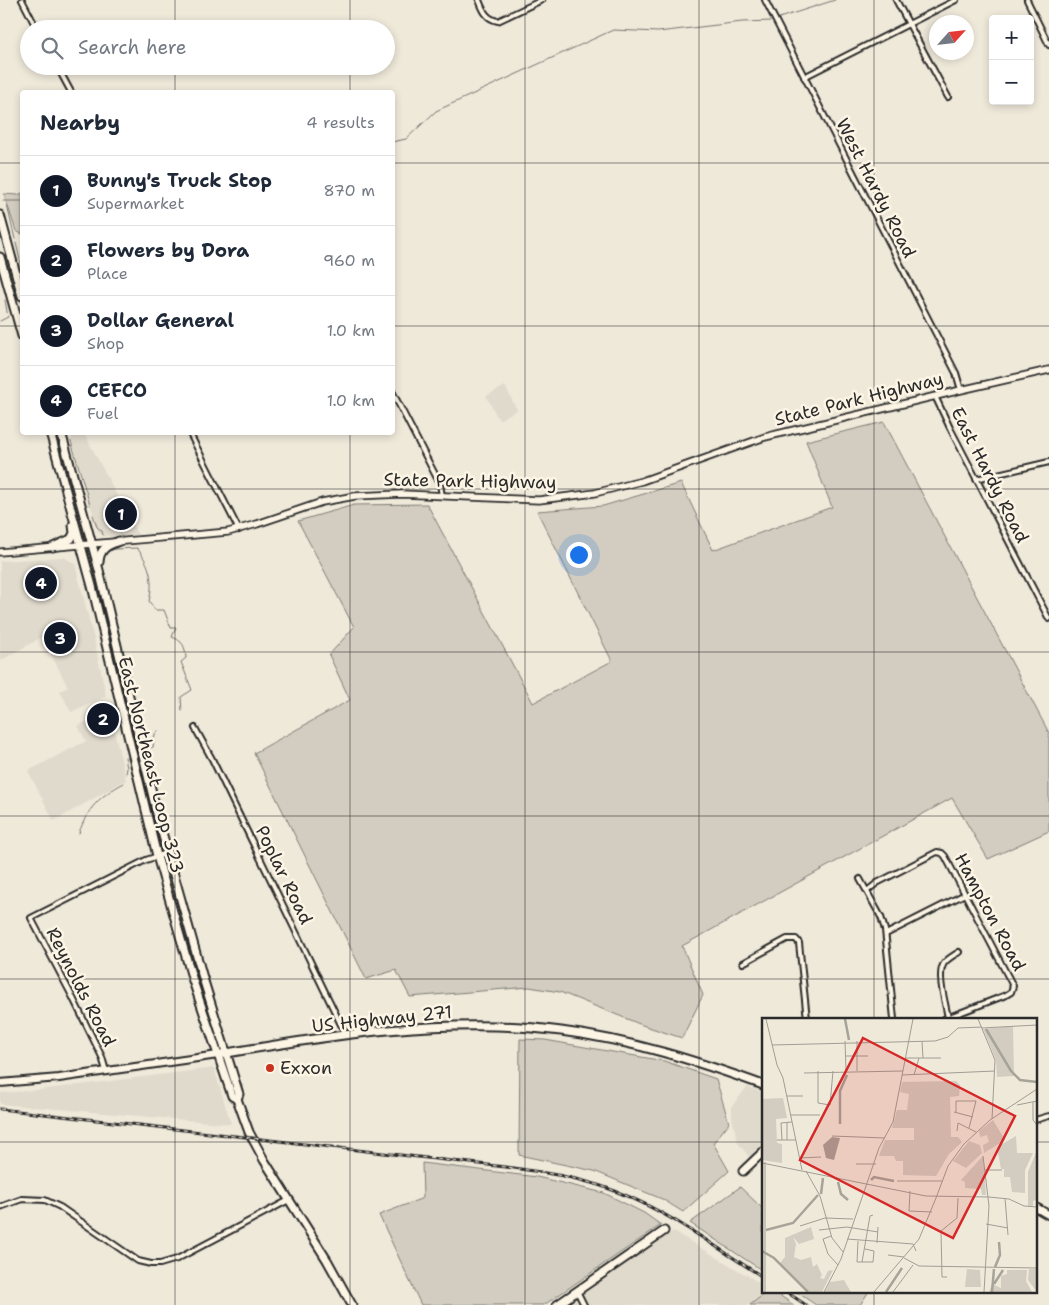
<!DOCTYPE html>
<html lang="en">
<head>
<meta charset="utf-8">
<style>
	body { margin:0; font-family:"Shantell Sans",sans-serif; background:#f2f2f3; color:#1f2937 }
	.controls { position:absolute; right:15px; top:15px; display:grid; overflow:hidden; border-radius:5px; box-shadow:0 2px 8px #0003 }
	.controls button { width:45px; height:45px; display:grid; place-items:center; padding:0; border:0; border-bottom:1px solid #e0e1e3; background:#fff; color:#1f2937; font:25px sans-serif }
	.compass { position:absolute; left:929px; top:15px; width:45px; height:45px; border-radius:50%; background:#fff; box-shadow:0 2px 8px #0003; rotate:63deg }
	.you { position:absolute; left:578px; top:554px; width:18px; height:18px; margin:-12px; border:4px solid #fff; border-radius:50%; background:#1a73e8; box-shadow:0 0 0 8px #1a73e833 }
	.badge { display:grid; place-items:center; width:32px; height:32px; border-radius:50%; background:#111827; color:#fff; font-size:16px; font-weight:700 }
	.pin { position:absolute; translate:-50% -50%; border:2px solid #fff; box-shadow:0 1px 5px #0006 }
	.list { margin:0; padding:0; list-style:none }
	h2 { display:flex; justify-content:space-between; align-items:center; height:65px; margin:0; padding:0 20px; font-size:21px }
	h2 small { font-size:16px; font-weight:400; color:#747a83 }
	.list li { display:grid; grid-template-columns:32px 1fr auto; gap:15px; align-items:center; box-sizing:border-box; height:70px; padding:0 20px; border-top:1px solid #e0e1e3 }
	.list b { display:block; font-size:19px; white-space:nowrap }
	.list p { margin:0; font-size:16px; white-space:nowrap; color:#747a83 }
	.list em { font-size:16px; font-style:normal; color:#747a83 }
	.icon { flex:none; width:28px; height:28px; fill:none; stroke:currentColor; stroke-width:2; stroke-linecap:round; stroke-linejoin:round }
	.map { position:relative; flex:none; width:1049px; height:1305px; overflow:hidden }
	.search { position:absolute; background:#fff; box-shadow:0 2px 8px #0003; left:20px; top:20px; width:375px; height:55px; display:flex; align-items:center; gap:12px; box-sizing:border-box; padding:0 18px; border-radius:28px; color:#747a83; font-size:19px }
	.panel { position:absolute; background:#fff; box-shadow:0 2px 8px #0003; left:20px; top:90px; width:375px; height:345px; border-radius:5px }
	.map>svg:first-child { display:block }
</style>
</head>
<body>
<div class="map">
<svg width="1049" height="1305" viewBox="0 0 1049 1305">
	<rect width="100%" height="100%" fill="#efe9da"/>
	<filter id="ink" filterUnits="userSpaceOnUse"><feTurbulence type="fractalNoise" baseFrequency=".02" numOctaves="2"/><feDisplacementMap in="SourceGraphic" scale="10" xChannelSelector="R" yChannelSelector="G"/><feConvolveMatrix kernelMatrix="1 2 1 2 8 2 1 2 1" color-interpolation-filters="sRGB"/></filter>
	<g filter="url(#ink)">
		<g fill="#e0dacc">
			<polygon points="505,386 517,410 499,420 486,396"/>
			<polygon points="70,433 84,433 138,535 110,537 100,534 98,531"/>
			<polygon points="64,557 75,564 94,639 106,696 71,712 60,691 68,687 42,637 0,661 0,561"/>
			<polygon points="109,710 126,780 54,821 28,771 86,741 78,726"/>
			<polygon points="214,1068 231,1124 0,1104 0,1093 39,1090"/>
			<polygon points="747,1087 763,1092 763,1148 751,1159 738,1143 732,1118 732,1106"/>
			<polygon points="673,1231 763,1285 763,1291 768,1291 750,1305 568,1305"/>
		</g>
		<g fill="#d2cdc0" stroke="#7e7c76">
			<polygon points="22,193 22,234 16,231 4,194 18,195"/>
			<polygon points="884,422 1049,733 1049,831 988,859 952,798 682,946 703,995 682,1038 642,1025 560,992 529,987 410,997 396,970 366,979 254,753 350,700 329,655 354,627 298,521 354,505 427,504 533,703 612,661 537,511 603,506 681,483 713,550 832,507 806,441"/>
			<polygon points="520,1039 545,1040 664,1061 716,1079 729,1123 713,1143 729,1171 683,1212 662,1199 594,1171 519,1155"/>
			<polygon points="422,1163 537,1177 604,1193 644,1213 661,1225 544,1305 421,1305 379,1215 423,1198"/>
			<polygon points="740,1187 763,1209 763,1271 690,1223"/>
			<polygon points="768,1291 773,1291 794,1305 750,1305"/>
			<polygon points="795,1291 869,1291 860,1305 816,1305"/>
		</g>
		<g fill="none" stroke-linecap="round" stroke-linejoin="round">
			<g stroke="#75736d" stroke-width="1">
				<polyline points="779,18 835,0"/>
				<polyline points="392,142 406,139 436,111 613,30 658,32 742,22 772,21"/>
				<polyline points="3,201 22,201"/>
				<polyline points="6,201 15,239"/>
				<polyline points="16,243 22,268"/>
				<polyline points="0,321 8,317 5,300"/>
				<polyline points="71,441 90,505"/>
				<polyline points="93,515 97,527 102,531 103,535"/>
				<path d="M108 551 116 549 137 548C150 564 154 581 149 601L155 610H164L171 628H176L172 637C183 641 185 646 186 658L181 662 192 690 181 697 182 711"/>
				<polyline points="150,748 153,747 155,734 158,731"/>
				<polyline points="125,757 127,768 126,774"/>
				<path d="M79 833C88 807 100 796 124 783"/>
			</g>
			<defs>
				<g id="minor">
					<polyline points="22,0 37,29"/>
					<path d="M479 0C483 10 486 19 498 21L542 0"/>
					<polyline points="765,0 956,373 961,390"/>
					<polyline points="896,0 948,97"/>
					<polyline points="1027,0 1049,45"/>
					<polyline points="57,66 71,92"/>
					<polyline points="804,77 956,0"/>
					<polyline points="392,391 440,484 442,496"/>
					<polyline points="935,396 950,428 1049,619"/>
					<polyline points="189,432 239,530"/>
					<polyline points="976,479 1049,462"/>
					<polyline points="195,728 212,759 346,1035"/>
					<polyline points="860,879 881,917 885,930 894,1019"/>
					<polyline points="867,891 877,883 937,852 942,853 945,856 1013,986 1011,992 1006,995 944,1019"/>
					<polyline points="886,934 965,894"/>
					<polyline points="743,963 787,939 796,939 799,943 807,1019"/>
					<path d="M948 1018C946 1005 937 977 943 965 946 959 953 956 959 952"/>
					<polyline points="106,1071 102,1057 72,996 31,918 146,860 167,853"/>
					<polyline points="1035,1120 1049,1116"/>
					<polyline points="0,1207 22,1199 45,1200 60,1207 138,1261 151,1264 160,1264 177,1259 289,1200"/>
					<polyline points="577,1291 584,1305"/>
				</g>
				<polyline id="secondary" points="0,552 228,532 257,524 322,502 355,496 402,494 539,500 595,493 642,481 765,437 961,390 1049,370"/>
				<polyline id="primary" points="0,1083 59,1078 218,1055"/>
				<g id="trunk">
					<polyline points="0,215 22,296"/>
					<polyline points="0,257 22,336"/>
					<polyline points="50,432 92,586 157,856 193,981 232,1096 237,1099 249,1132 264,1160 327,1260 352,1305"/>
					<polyline points="61,432 99,570 158,818 203,978 239,1094 237,1099"/>
					<polyline points="53,547 71,539 74,533 73,525"/>
					<path d="M99 562C100 548 107 546 119 541"/>
					<path d="M221 1054C332 1035 449 1016 561 1031 631 1040 697 1061 763 1085"/>
					<polyline points="743,1171 763,1152"/>
					<polyline points="1035,1207 1049,1215"/>
					<polyline points="557,1305 664,1231"/>
				</g>
			</defs>
			<use href="#minor" stroke="#2b2b2b" stroke-width="8"/>
			<use href="#secondary" stroke="#2b2b2b" stroke-width="9"/>
			<use href="#primary" stroke="#2b2b2b" stroke-width="10"/>
			<use href="#trunk" stroke="#2b2b2b" stroke-width="11"/>
			<use href="#minor" stroke="#fcf5e5" stroke-width="4"/>
			<use href="#secondary" stroke="#fcf5e5" stroke-width="5.5"/>
			<use href="#primary" stroke="#fcf5e5" stroke-width="6"/>
			<use href="#trunk" stroke="#fcf5e5" stroke-width="7"/>
			<defs>
				<g id="rail">
					<path d="M0 1109 514 1168C548 1173 582 1178 615 1191 668 1211 715 1247 763 1277"/>
					<polyline points="785,1291 806,1305"/>
				</g>
			</defs>
			<use href="#rail" stroke="#2b2b2b" stroke-width="3"/>
			<use href="#rail" stroke="#fcf5e5" stroke-width="1" stroke-dasharray="4" stroke-linecap="butt"/>
		</g>
	</g>
	<path fill="none" stroke="#2b2b2b" stroke-width="1" stroke-opacity="0.55" d="M175 0V29M350 0V29M525 0V1305M699 0V1305M874 0V1019M175 66V92M350 66V92M0 163H22M392 163H1049M0 326H22M392 326H1049M175 432V1305M350 432V1305M0 489H1049M0 652H1049M0 816H1049M0 979H1049M0 1142H763M1035 1142H1049M874 1291V1305"/>
	<circle fill="#c8321e" stroke="#fcf5e5" stroke-width="2" cx="270" cy="1068" r="5"/>
	<g text-anchor="middle" stroke-width="5" stroke-linejoin="round" paint-order="stroke">
		<g font-size="18" fill="#2b2b2b" stroke="#fcf5e5">
			<text transform="translate(876 188) rotate(63)" y="6">West Hardy Road</text>
			<text transform="translate(859 399) rotate(-14)" y="6">State Park Highway</text>
			<text transform="translate(990 475) rotate(63)" y="6">East Hardy Road</text>
			<text transform="translate(470 481) rotate(1)" y="6">State Park Highway</text>
			<text transform="translate(151 765) rotate(76)" y="6">East Northeast Loop 323</text>
			<text transform="translate(284 875) rotate(64)" y="6">Poplar Road</text>
			<text transform="translate(990 912) rotate(62)" y="6">Hampton Road</text>
			<text transform="translate(81 987) rotate(63)" y="6">Reynolds Road</text>
			<text transform="translate(382 1019) rotate(-6)" y="6">US Highway 271</text>
		</g>
		<g font-size="18" fill="#2b2b2b" stroke="#fcf5e5" text-anchor="start">
			<text x="280" y="1074">Exxon</text>
		</g>
	</g>
	<g transform="translate(762 1018)">
		<rect width="275" height="275" fill="#efe9da"/>
		<path d="M251 8 252 58 235 59 234 42 221 11ZM194 63 198 67 197 78 188 79 189 119H196L200 124 187 136 174 158 141 157V143H134L132 138H117L123 122H152V110H130L135 92H145L147 76 138 74 140 64ZM21 80 25 100 14 101 15 125 20 126V145L0 142V81ZM231 102 243 122 222 135 221 127 227 124 225 117 218 119 217 113ZM254 118 255 135H271L263 152V175L250 174 248 159H242V151H239L235 129ZM207 123 218 127 220 135 204 150 191 143ZM275 132V182L271 183V188H266V154ZM221 138 224 177H220L219 171 203 170V164L199 162ZM49 209 52 221 37 226 31 219 34 226 32 239 39 242 49 239 51 249 55 246 60 257 58 260 62 261 66 253 71 252 60 274H46L18 245 23 239V220ZM205 251 218 252 219 269H203ZM267 251H275V274L266 262ZM245 252H265L264 263 270 274H227L230 266 239 270V258L245 256ZM82 262 89 274H63L68 264Z" fill="#d2cdc0"/>
		<path d="M70 119 78 120 72 142 64 140 61 127Z" fill="#a6a399"/>
		<path fill="none" stroke="#a6a399" stroke-width="2.5" d="M83 1 87 22M224 11 249 53 258 62 275 64M78 106V73L85 57M109 162 112 159 132 163M76 164 79 176 86 182M59 176 61 160M4 212 31 205 56 177M0 233 12 240 46 274M233 249 238 237 237 224M232 266 241 252M124 274 140 250M230 274 232 251"/>
		<path fill="none" stroke="#a19d94" stroke-width="1" d="M4 1 15 47 21 60 40 152M216 1 233 42 230 101M220 10 275 7M83 23 84 53M160 23 161 40M10 27 173 23 186 19 196 10 220 9M84 38H106M144 40H179M56 53V85L68 87 71 53M95 53V23M42 55 141 53M140 57 233 53M152 57 157 40M25 78H41M271 84V102L275 107M255 87 275 83M192 94 211 99M194 94V83H214L207 110M29 97H58M25 104V122M195 113 196 105 214 114M70 118 123 120M15 122H34M20 122 19 105 30 104M221 138 227 188 222 274M37 140 59 139M0 145 164 178 227 179M94 146H114M223 152H240M44 153 58 178 70 220 81 234M135 163H180M148 173 147 193 170 194M227 179 247 181 262 188 275 189M174 180 186 148 202 126 228 102 275 71M243 180 246 217M224 206 246 210M38 208 63 200 91 201M57 212 85 209 116 214M69 218 61 221 66 236 76 247M85 221 151 226 154 233M96 223 95 244H111L112 233 103 231M115 225 116 209M126 237 142 239M142 240 157 248 275 250M100 244 108 198 111 197M185 259H180L179 213 195 200 196 180M3 274V144M62 274 79 241 117 130 131 104 151 1M112 274 157 221 174 180M131 274 151 247"/>
		<path fill="#d62828" fill-opacity="0.15" stroke="#d62828" stroke-width="2.5" d="M101 20 253 98 191 220 38 142Z"/>
		<rect width="275" height="275" fill="none" stroke="#2b2b2b" stroke-width="2.5"/>
	</g>
</svg>
<div class="controls">
<button>+</button>
<button>−</button>
</div>
<svg class="compass" viewBox="-18 -18 36 36"><path d="M0-13l5 13h-10z" fill="#e53935"/><path d="M0 13l5-13h-10z" fill="#747a83"/></svg>
<div class="you"></div>
<div class="pin badge" style="left:121px;top:514px">1</div>
<div class="pin badge" style="left:103px;top:719px">2</div>
<div class="pin badge" style="left:60px;top:638px">3</div>
<div class="pin badge" style="left:41px;top:583px">4</div>
<div class="search"><svg class="icon" aria-label="search" viewBox="0 0 24 24"><circle cx="10" cy="10" r="6"/><path d="M15 15l6 6"/></svg>Search here</div>
<section class="panel">
<h2>Nearby<small>4 results</small></h2>
<ul class="list">
<li><span class="badge">1</span><div><b>Bunny's Truck Stop</b><p>Supermarket</p></div><em>870 m</em></li>
<li><span class="badge">2</span><div><b>Flowers by Dora</b><p>Place</p></div><em>960 m</em></li>
<li><span class="badge">3</span><div><b>Dollar General</b><p>Shop</p></div><em>1.0 km</em></li>
<li><span class="badge">4</span><div><b>CEFCO</b><p>Fuel</p></div><em>1.0 km</em></li>
</ul>
</section>
</div>
</body>
</html>
